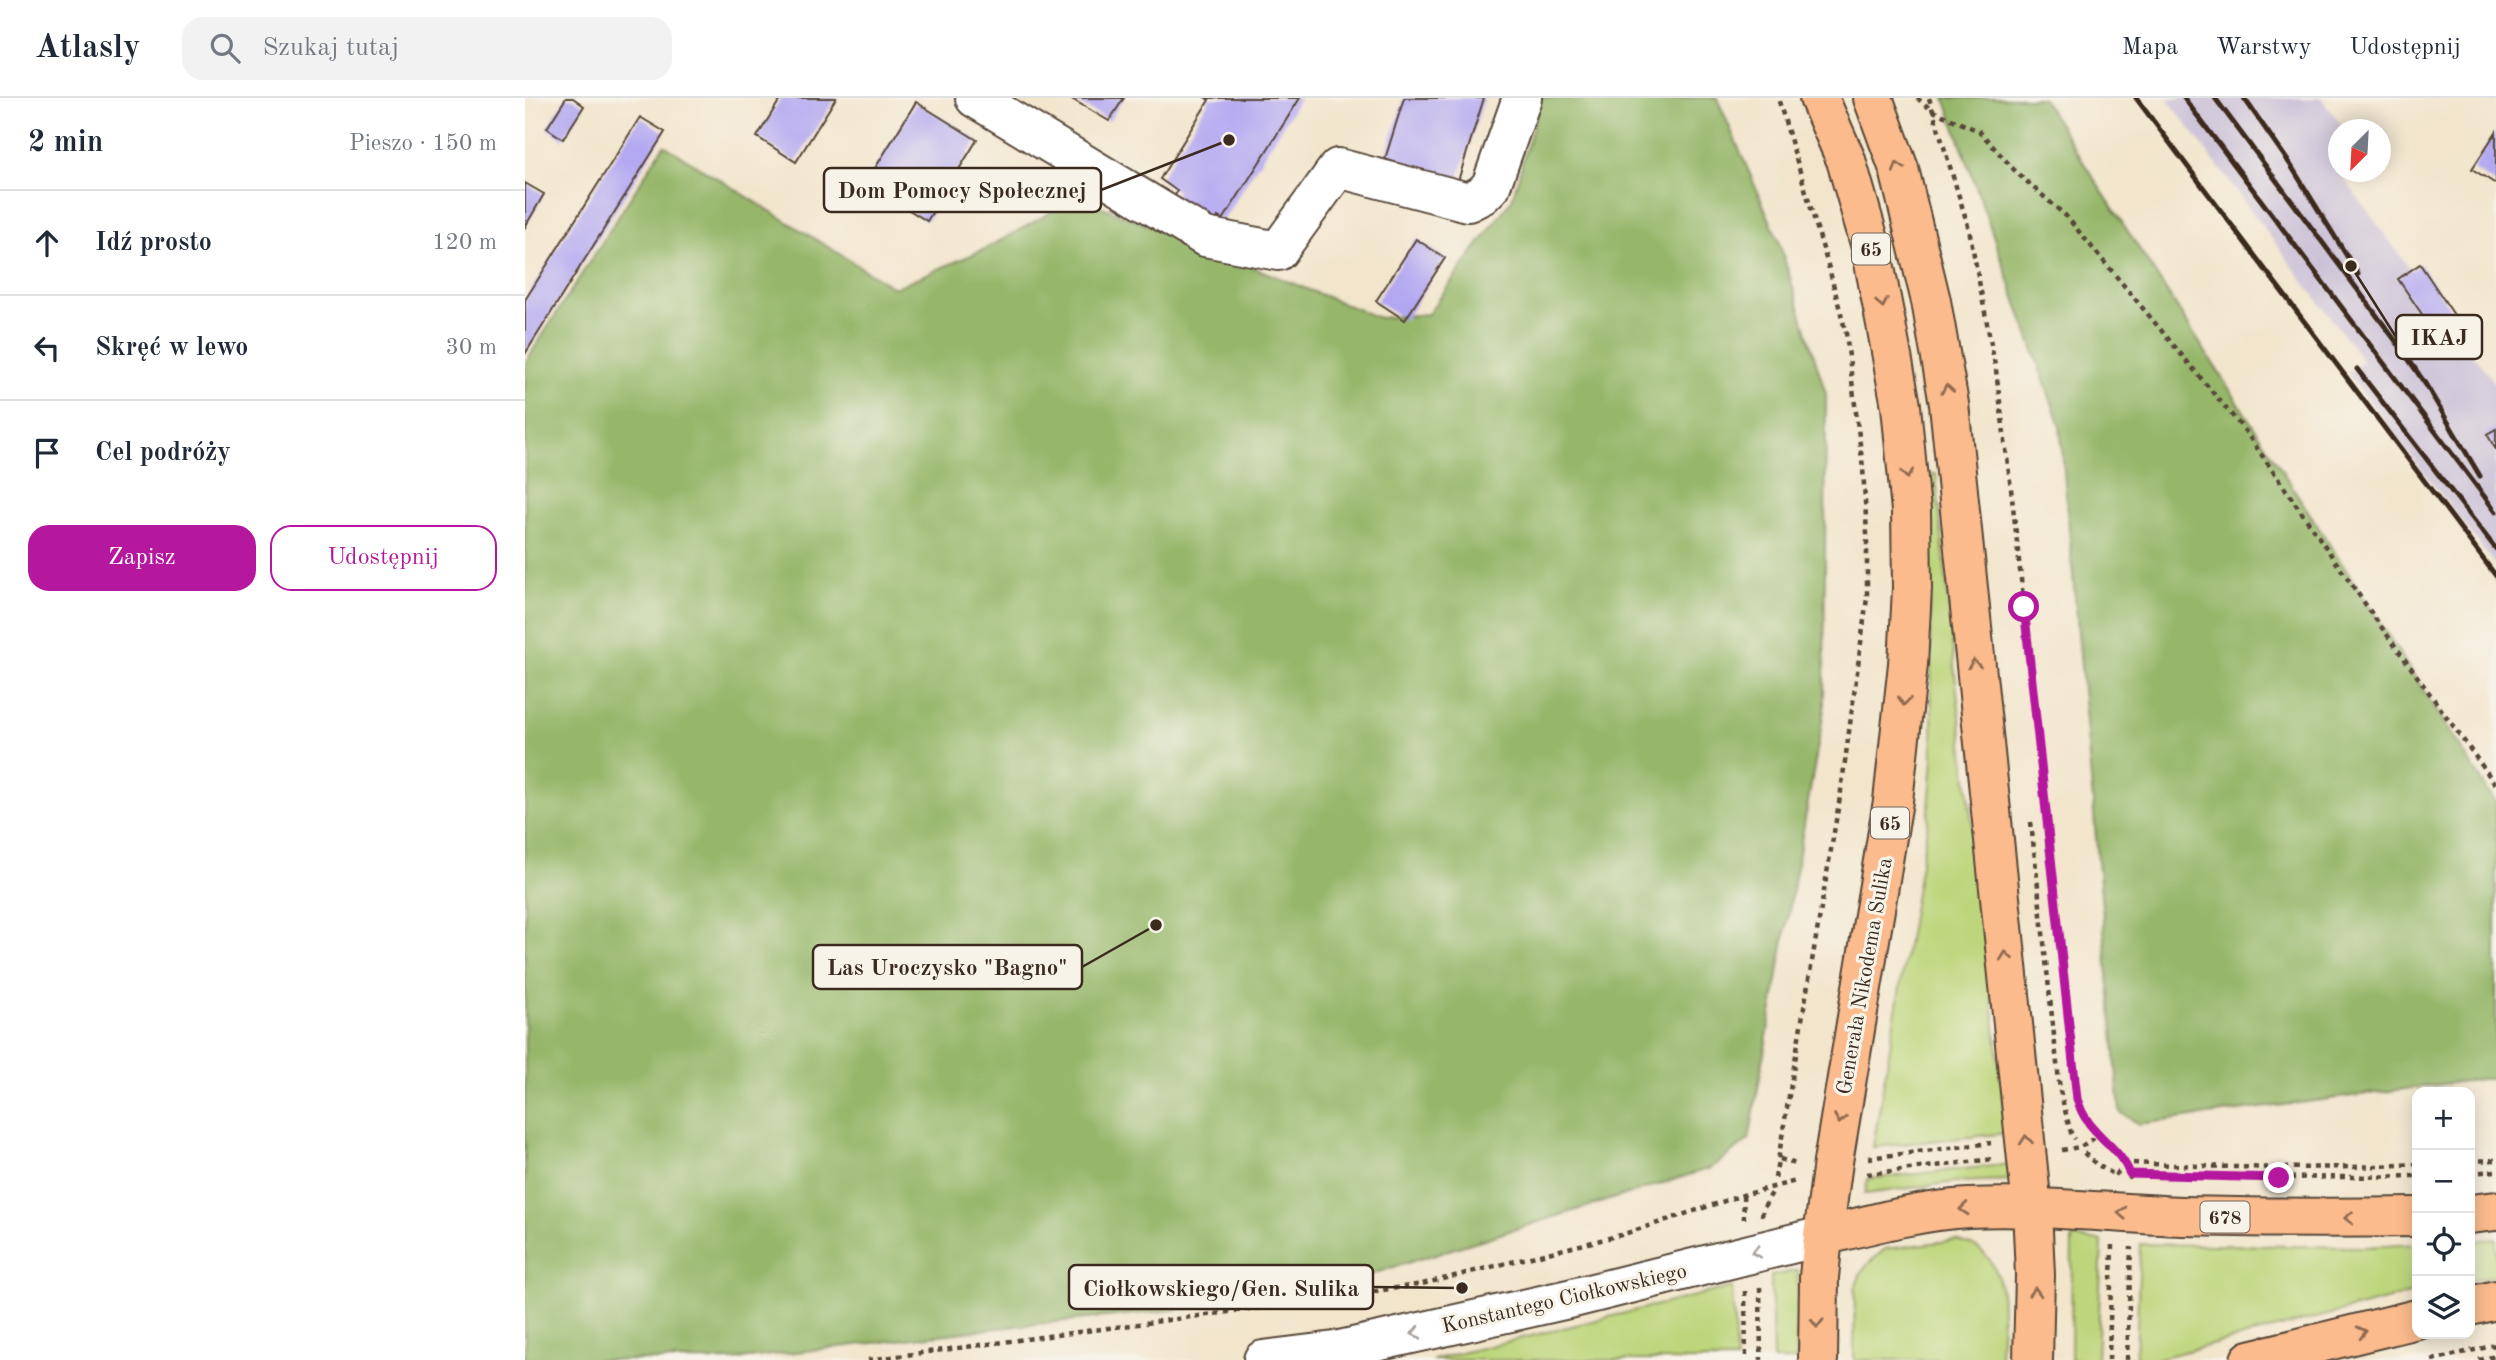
<!DOCTYPE html>
<html lang="pl">
<head>
<meta charset="utf-8">
<style>
	body { margin:0; font-family:"Old Standard TT",serif; background:#f2f2f3; color:#1f2937 }
	.controls { position:absolute; right:21px; bottom:21px; display:grid; overflow:hidden; border-radius:14px; box-shadow:0 4px 18px #0003 }
	.controls button { width:63px; height:63px; display:grid; place-items:center; padding:0; border:0; border-bottom:2px solid #e0e1e3; background:#fff; color:#1f2937; font:35px sans-serif }
	.compass { position:absolute; left:1803px; top:21px; width:63px; height:63px; border-radius:50%; background:#fff; box-shadow:0 4px 18px #0003; rotate:204deg }
	.stop { position:absolute; width:21px; height:21px; margin:-16px; border:5px solid #b5179e; border-radius:50%; background:#fff }
	.stop.end { background:#b5179e; border-color:#fff; box-shadow:0 2px 7px #0008 }
	.list { margin:0; padding:0; list-style:none }
	h2 { display:flex; justify-content:space-between; align-items:center; height:91px; margin:0; padding:0 28px; font-size:30px }
	h2 small { font-size:23px; font-weight:400; color:#747a83 }
	.list li { display:grid; grid-template-columns:46px 1fr auto; gap:21px; align-items:center; box-sizing:border-box; height:105px; padding:0 28px; border-top:2px solid #e0e1e3 }
	.list b { display:block; font-size:26px; white-space:nowrap }
	.list em { font-size:23px; font-style:normal; color:#747a83 }
	.actions { display:flex; gap:14px; padding:21px 28px }
	.actions a { flex:1; padding:16px 0; border:2px solid #b5179e; border-radius:21px; text-align:center; font-size:24px; color:#b5179e }
	.actions .main { background:#b5179e; color:#fff }
	.icon { flex:none; width:38px; height:38px; fill:none; stroke:currentColor; stroke-width:2; stroke-linecap:round; stroke-linejoin:round }
	.map { position:relative; flex:none; width:1971px; height:1262px; overflow:hidden }
	header { display:flex; align-items:center; gap:42px; box-sizing:border-box; height:98px; padding:0 35px; background:#fff; border-bottom:2px solid #e0e1e3 }
	header strong { font-size:33px }
	nav { display:flex; gap:38px; margin-inline-start:auto; font-size:24px }
	.search { width:490px; height:63px; background:#f2f2f3; display:flex; align-items:center; gap:18px; box-sizing:border-box; padding:0 24px; border-radius:21px; color:#747a83; font-size:26px }
	main { display:flex }
	aside { flex:1; background:#fff }
	.map>svg:first-child { display:block }
</style>
</head>
<body>
<header>
<strong>Atlasly</strong>
<div class="search"><svg class="icon" aria-label="search" viewBox="0 0 24 24"><circle cx="10" cy="10" r="6"/><path d="M15 15l6 6"/></svg>Szukaj tutaj</div>
<nav><a>Mapa</a><a>Warstwy</a><a>Udostępnij</a></nav>
</header>
<main>
<aside>
<h2>2 min<small>Pieszo · 150 m</small></h2>
<ul class="list">
<li><svg class="icon" aria-label="ahead" viewBox="0 0 24 24"><path d="M12 20V5M6 11l6-6 6 6"/></svg><div><b>Idź prosto</b></div><em>120 m</em></li>
<li><svg class="icon" aria-label="left" viewBox="0 0 24 24"><path d="M17 20v-9H6M10 6l-5 5 5 5"/></svg><div><b>Skręć w lewo</b></div><em>30 m</em></li>
<li><svg class="icon" aria-label="arrive" viewBox="0 0 24 24"><path d="M6 21V4h12l-3 4 3 4H6"/></svg><div><b>Cel podróży</b></div></li>
</ul>
<div class="actions"><a class="main">Zapisz</a><a>Udostępnij</a></div>
</aside>
<div class="map">
<svg width="1971" height="1262" viewBox="0 0 1971 1262">
	<rect width="100%" height="100%" fill="#f7f3e8"/>
	<filter id="ink" filterUnits="userSpaceOnUse"><feTurbulence type="fractalNoise" baseFrequency=".0143" numOctaves="2"/><feDisplacementMap in="SourceGraphic" scale="14" xChannelSelector="R" yChannelSelector="G"/><feConvolveMatrix kernelMatrix="1 2 1 2 8 2 1 2 1" color-interpolation-filters="sRGB"/></filter>
	<filter id="wash" filterUnits="userSpaceOnUse"><feTurbulence type="fractalNoise" baseFrequency=".00686" numOctaves="4" result="noise"/><feDisplacementMap in="SourceGraphic" scale="28" xChannelSelector="R" yChannelSelector="G"/><feGaussianBlur stdDeviation="1.57" result="paint"/><feColorMatrix in="noise" values="0 0 0 0 0 0 0 0 0 0 0 0 0 0 0 0 0 1.4 0 .05"/><feComposite in="paint" operator="in"/></filter>
	<g filter="url(#wash)">
		<rect width="100%" height="100%" fill="#f2e5cc"/>
		<polygon fill="#c9bfd7" points="1642,0 1796,0 1820,31 1814,32 1813,64 1810,67 1814,74 1971,288 1971,468 1823,276 1838,263"/>
		<g fill="#bdd67b" stroke="#7c804c" stroke-width="2">
			<polygon points="1411,376 1430,576 1482,1035 1348,1049 1403,724 1408,661 1402,377"/>
			<polygon points="1486,1066 1486,1082 1430,1084 1340,1096 1343,1081"/>
			<polygon points="1547,1140 1577,1143 1572,1262 1546,1262"/>
			<polygon points="1971,1141 1971,1177 1945,1183 1945,1143"/>
			<path d="M1431 1142C1438 1144 1446 1146 1452 1150 1487 1172 1475 1227 1475 1262H1329L1330 1191 1336 1175 1343 1166 1360 1151Z"/>
			<polygon points="1615,1146 1837,1149 1892,1146 1892,1194 1627,1262 1611,1262"/>
			<polygon points="1273,1172 1271,1262 1248,1262 1246,1178"/>
			<polygon points="1207,1189 1211,1262 907,1262"/>
		</g>
		<g fill="#96b76b" stroke="#687044" stroke-width="2">
			<polygon points="1016,0 1192,0 1253,141 1301,296 1299,612 1224,1042 1186,1070 837,1179 766,1193 719,1197 695,1207 473,1230 206,1262 0,1262 0,265 139,47 369,190 460,151 553,99 854,220 903,216 987,101"/>
			<polygon points="1420,0 1517,0 1971,705 1971,979 1614,1026 1595,1014 1535,328"/>
		</g>
		<g id="blocks">
			<g fill="#b1a6f2">
				<polygon points="41,0 48,0 59,8 38,41 22,30"/>
				<polygon points="256,0 311,0 271,64 232,39"/>
				<polygon points="545,0 599,0 584,23"/>
				<polygon points="681,0 775,0 698,122 693,119 686,131 646,106 652,93 635,81 684,2"/>
				<polygon points="879,0 959,0 932,86 860,61"/>
				<polygon points="391,4 452,42 402,123 341,85"/>
				<polygon points="115,19 140,34 0,256 0,202"/>
				<polygon points="1971,34 1971,86 1947,71"/>
				<polygon points="0,85 19,96 0,129"/>
				<polygon points="891,141 920,160 880,222 851,203"/>
				<polygon points="1895,166 1937,229 1916,244 1873,181"/>
				<polygon points="1971,331 1971,352 1962,336"/>
			</g>
		</g>
	</g>
	<g filter="url(#ink)">
		<use href="#blocks" fill-opacity="0" stroke="#564638" stroke-width="2"/>
		<g fill="none" stroke-linecap="round" stroke-linejoin="round">
			<defs>
				<g id="minor">
					<polyline points="450,0 680,139 753,153 813,70 943,104 957,97 966,88 997,0"/>
					<polyline points="738,1262 810,1253 1048,1200 1298,1138"/>
				</g>
				<g id="major">
					<polyline points="1294,0 1321,62 1346,149 1361,226 1376,308 1386,413 1387,490 1383,566 1368,703 1308,1064 1298,1138"/>
					<polyline points="1348,0 1374,71 1406,203 1424,306 1507,1110"/>
				</g>
				<g id="highway">
					<polyline points="1507,1110 1510,1177 1508,1262"/>
					<polyline points="1945,1116 1971,1113"/>
					<polyline points="1945,1208 1971,1202"/>
					<path d="M1293 1262 1294 1179 1298 1138C1342 1127 1398 1112 1444 1110 1515 1107 1586 1115 1657 1118 1736 1120 1814 1120 1892 1119"/>
					<polyline points="1725,1262 1892,1221"/>
				</g>
			</defs>
			<use href="#minor" stroke="#564638" stroke-width="42"/>
			<use href="#major" stroke="#564638" stroke-width="42"/>
			<use href="#highway" stroke="#564638" stroke-width="42"/>
			<g stroke="#564638" stroke-width="4.5" stroke-dasharray="5 5" stroke-linecap="butt">
				<polyline points="1392,0 1408,13 1454,33 1492,75 1541,118 1720,333 1852,523 1971,687"/>
				<path d="M1404 0 1444 131 1471 272 1487 399 1553 1001C1555 1011 1558 1019 1564 1027 1577 1045 1602 1057 1605 1081"/>
				<polyline points="1506,724 1535,993 1546,1035 1550,1041"/>
				<polyline points="1537,1052 1555,1049 1574,1037"/>
				<polyline points="1559,1055 1571,1066 1590,1077"/>
				<polyline points="1343,1060 1466,1045"/>
				<polyline points="1255,1061 1274,1067"/>
				<polyline points="1945,1063 1971,1062"/>
				<path d="M1608 1065C1703 1070 1798 1072 1892 1066"/>
				<polyline points="1945,1075 1971,1073"/>
				<polyline points="1342,1076 1469,1061"/>
				<polyline points="1605,1076 1754,1080 1892,1078"/>
				<polyline points="1590,1077 1596,1072"/>
				<polyline points="1250,1080 1316,693 1342,500 1342,436 1338,370 1321,235 1305,174 1253,0"/>
				<polyline points="1218,1097 1219,1121"/>
				<polyline points="1237,1118 1238,1110 1248,1093"/>
				<polyline points="1235,1189 1236,1262"/>
				<polyline points="1220,1193 1221,1262"/>
				<polyline points="343,1262 794,1202 897,1186 1096,1137 1218,1097 1271,1083"/>
				<polyline points="1584,1262 1587,1147"/>
				<polyline points="1602,1262 1606,1149"/>
				<polyline points="1907,1262 1971,1247"/>
				<polyline points="1954,1262 1971,1258"/>
			</g>
			<use href="#minor" stroke="#fff" stroke-width="38"/>
			<use href="#major" stroke="#fbbb8d" stroke-width="38"/>
			<use href="#highway" stroke="#fbbb8d" stroke-width="38"/>
			<g stroke="#3b2a1e" stroke-width="5">
				<polyline points="1611,0 1971,478"/>
				<polyline points="1659,0 1971,414"/>
				<polyline points="1690,0 1876,250 1901,287 1955,378"/>
				<polyline points="1719,0 1765,66 1833,176"/>
				<polyline points="1832,271 1971,451"/>
			</g>
		</g>
		<defs><path id="oneway-chevron" d="M-2-3.5L2.5 0L-2 3.5" fill="none" stroke-width="1.6" stroke-linecap="round" stroke-linejoin="round" transform="scale(1.75)"/></defs>
		<g stroke="#916b50">
			<use href="#oneway-chevron" transform="translate(1373 69) rotate(-108)"/>
			<use href="#oneway-chevron" transform="translate(1357 205) rotate(79)"/>
			<use href="#oneway-chevron" transform="translate(1422 291) rotate(-100)"/>
			<use href="#oneway-chevron" transform="translate(1382 376) rotate(84)"/>
			<use href="#oneway-chevron" transform="translate(1449 566) rotate(-96)"/>
			<use href="#oneway-chevron" transform="translate(1379 603) rotate(96)"/>
			<use href="#oneway-chevron" transform="translate(1481 858) rotate(-96)"/>
			<use href="#oneway-chevron" transform="translate(1315 1021) rotate(100)"/>
			<use href="#oneway-chevron" transform="translate(1501 1042) rotate(-96)"/>
			<use href="#oneway-chevron" transform="translate(1439 1111) rotate(175)"/>
			<use href="#oneway-chevron" transform="translate(1597 1115) rotate(-177)"/>
			<use href="#oneway-chevron" transform="translate(1824 1120) rotate(179)"/>
			<use href="#oneway-chevron" transform="translate(1510 1194) rotate(-88)"/>
			<use href="#oneway-chevron" transform="translate(1292 1225) rotate(91)"/>
			<use href="#oneway-chevron" transform="translate(1837 1234) rotate(-14)"/>
		</g>
		<g stroke="#a79f9a">
			<use href="#oneway-chevron" transform="translate(1231 1154) rotate(169)"/>
			<use href="#oneway-chevron" transform="translate(891 1235) rotate(167)"/>
		</g>
	</g>
	<g fill="none" stroke-linecap="round" stroke-linejoin="round" filter="url(#ink)">
		<path stroke="#b5179e" stroke-width="9" d="M1499 509 1552 1001C1563 1038 1593 1045 1605 1076L1754 1080"/>
	</g>
	<g text-anchor="middle" stroke-width="6" stroke-linejoin="round" paint-order="stroke">
		<g fill="#f7f3e8" stroke="#73665b" stroke-width="2">
			<rect x="1327" y="135.5" width="38" height="31" rx="5"/>
			<rect x="1346" y="709.5" width="38" height="31" rx="5"/>
			<rect x="1675.5" y="1103.5" width="49" height="31" rx="5"/>
		</g>
		<g font-size="19" font-weight="bold" fill="#3b2a1e">
			<text x="1346" y="158">65</text>
			<text x="1365" y="732">65</text>
			<text x="1700" y="1126">678</text>
		</g>
		<g font-size="21" fill="#3b2a1e" stroke="#f7f3e8">
			<text transform="translate(1339 878) rotate(-80)" y="7">Generała Nikodema Sulika</text>
			<text transform="translate(1039 1200) rotate(-13)" y="7">Konstantego Ciołkowskiego</text>
		</g>
	</g>
	<path fill="none" stroke="#3b2a1e" stroke-width="2.5" d="M704 42L576 92M1826 168L1871 239M631 827L557 869M937 1190L848 1189"/>
	<g fill="#3b2a1e" stroke="#f7f3e8" stroke-width="2.5">
		<circle cx="704" cy="42" r="7"/>
		<circle cx="1826" cy="168" r="7"/>
		<circle cx="631" cy="827" r="7"/>
		<circle cx="937" cy="1190" r="7"/>
	</g>
	<g fill="#f7f3e8" stroke="#3b2a1e" stroke-width="2.5">
		<rect x="299" y="70" width="277" height="44" rx="7"/>
		<rect x="1871" y="217" width="86" height="44" rx="7"/>
		<rect x="288" y="847" width="269" height="44" rx="7"/>
		<rect x="544" y="1167" width="304" height="44" rx="7"/>
	</g>
	<g font-size="23" text-anchor="middle" font-weight="bold" fill="#3b2a1e">
		<text x="437" y="100">Dom Pomocy Społecznej</text>
		<text x="1914" y="247">IKAJ</text>
		<text x="422" y="877">Las Uroczysko "Bagno"</text>
		<text x="696" y="1198">Ciołkowskiego/Gen. Sulika</text>
	</g>
</svg>
<div class="controls">
<button>+</button>
<button>−</button>
<button><svg class="icon" aria-label="locate" viewBox="0 0 24 24"><circle cx="12" cy="12" r="6"/><path d="M12 2v4M12 18v4M2 12h4M18 12h4"/></svg></button>
<button><svg class="icon" aria-label="layers" viewBox="0 0 24 24"><path d="M12 4l9 5-9 5-9-5zM3 14l9 5 9-5"/></svg></button>
</div>
<svg class="compass" viewBox="-18 -18 36 36"><path d="M0-13l5 13h-10z" fill="#e53935"/><path d="M0 13l5-13h-10z" fill="#747a83"/></svg>
<div class="stop" style="left:1499px;top:509px"></div>
<div class="stop end" style="left:1754px;top:1080px"></div>
</div>
</main>
</body>
</html>
